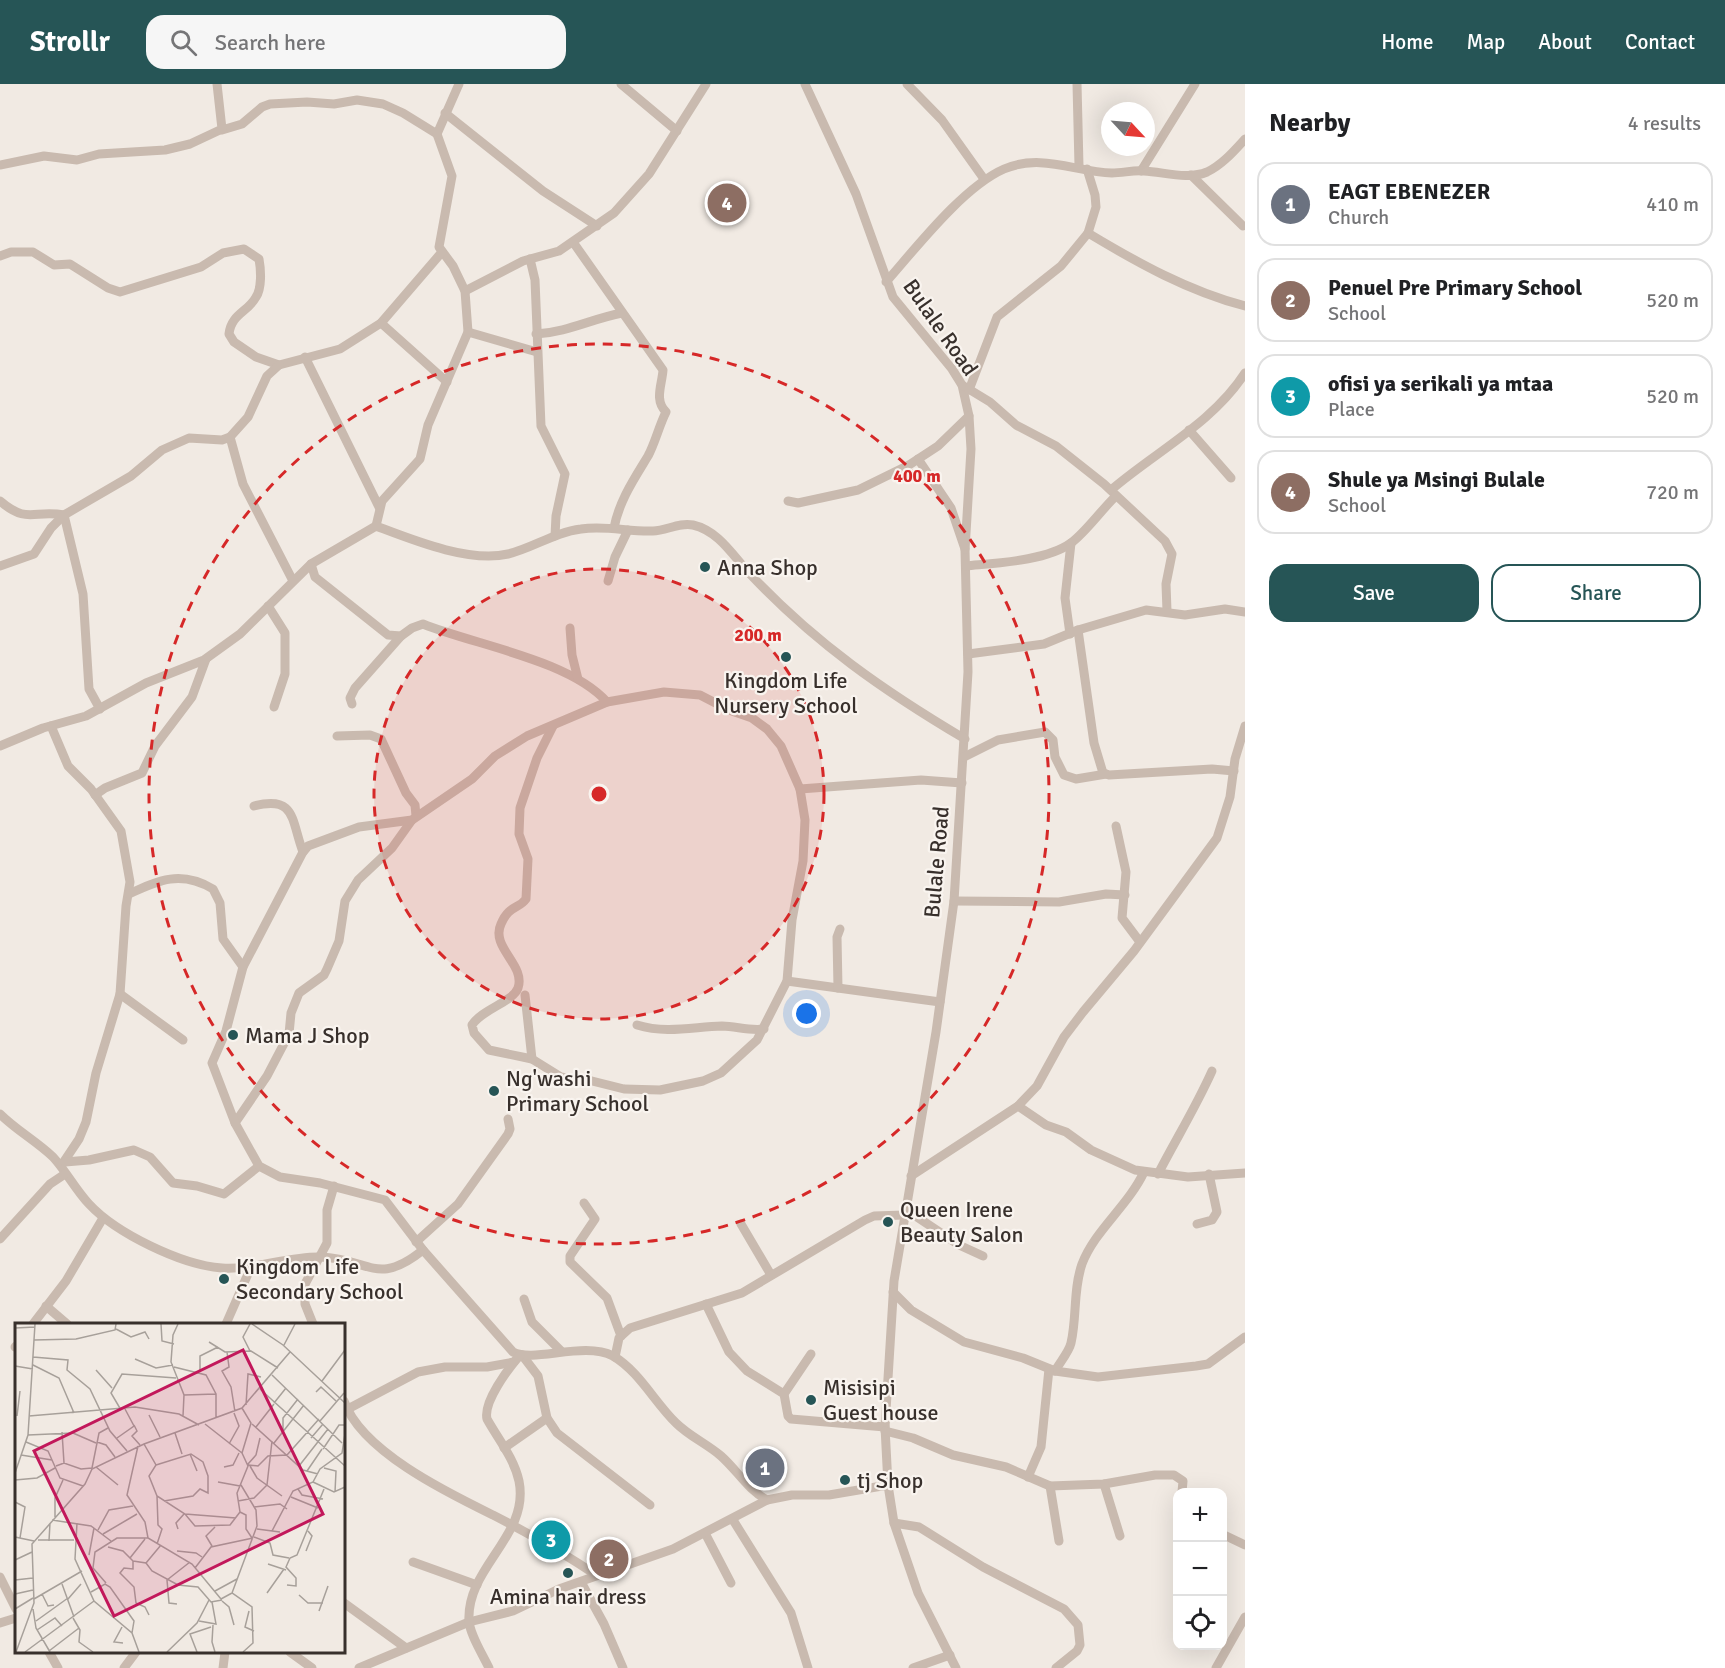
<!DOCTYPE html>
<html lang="en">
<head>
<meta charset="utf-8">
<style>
	body { margin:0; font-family:Signika,sans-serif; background:#f6f6f6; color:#202124 }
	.controls { position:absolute; right:18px; bottom:18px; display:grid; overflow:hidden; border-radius:12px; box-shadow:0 6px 24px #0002 }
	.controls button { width:54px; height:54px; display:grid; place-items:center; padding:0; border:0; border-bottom:2px solid #e0e0e0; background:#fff; color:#202124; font:30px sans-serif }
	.compass { position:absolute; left:1101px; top:18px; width:54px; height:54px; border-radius:50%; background:#fff; box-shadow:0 6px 24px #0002; rotate:116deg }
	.you { position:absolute; left:807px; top:930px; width:21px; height:21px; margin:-15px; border:4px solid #fff; border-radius:50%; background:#1a73e8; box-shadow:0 0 0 9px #1a73e833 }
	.badge { display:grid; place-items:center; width:39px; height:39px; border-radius:50%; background:#265556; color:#fff; font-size:20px; font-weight:700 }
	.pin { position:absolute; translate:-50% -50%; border:3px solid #fff; box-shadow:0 2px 6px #0006 }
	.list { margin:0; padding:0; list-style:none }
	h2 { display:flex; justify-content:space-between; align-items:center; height:78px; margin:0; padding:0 24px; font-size:26px }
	h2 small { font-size:20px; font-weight:400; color:#757577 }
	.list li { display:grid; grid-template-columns:39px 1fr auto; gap:18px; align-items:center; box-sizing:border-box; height:84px; margin:0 12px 12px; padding:0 12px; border:2px solid #e0e0e0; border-radius:18px }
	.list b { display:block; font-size:22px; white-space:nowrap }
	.list p { margin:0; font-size:20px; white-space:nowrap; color:#757577 }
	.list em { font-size:20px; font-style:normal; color:#757577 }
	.actions { display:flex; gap:12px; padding:18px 24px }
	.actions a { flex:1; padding:14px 0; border:2px solid #265556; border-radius:18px; text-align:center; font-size:21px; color:#265556 }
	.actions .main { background:#265556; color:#fff }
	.icon { flex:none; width:33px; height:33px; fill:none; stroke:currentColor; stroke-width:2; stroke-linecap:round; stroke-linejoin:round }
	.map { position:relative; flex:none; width:1245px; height:1584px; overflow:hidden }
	header { display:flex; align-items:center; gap:36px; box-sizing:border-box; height:84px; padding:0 30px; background:#265556; color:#fff }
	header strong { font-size:28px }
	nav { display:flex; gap:33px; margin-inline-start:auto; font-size:21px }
	.search { width:420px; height:54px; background:#f6f6f6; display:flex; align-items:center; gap:15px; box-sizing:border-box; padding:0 21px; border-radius:18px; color:#757577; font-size:22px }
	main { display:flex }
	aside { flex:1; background:#fff }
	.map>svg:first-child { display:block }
</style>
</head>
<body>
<header>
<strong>Strollr</strong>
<div class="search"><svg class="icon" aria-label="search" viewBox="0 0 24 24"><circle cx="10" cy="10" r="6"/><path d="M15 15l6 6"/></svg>Search here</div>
<nav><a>Home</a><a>Map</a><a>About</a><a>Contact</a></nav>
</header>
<main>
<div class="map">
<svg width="1245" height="1584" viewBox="0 0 1245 1584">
	<rect width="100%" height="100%" fill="#f1eae3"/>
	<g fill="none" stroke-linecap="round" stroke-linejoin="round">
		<g stroke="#c9baaf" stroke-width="9">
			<polyline points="621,0 677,47"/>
			<polyline points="805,0 856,110 893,213 952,285 962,301 969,332 971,365 965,466 968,588 954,817 936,948 894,1197 885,1343 888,1401 894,1439 918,1509 956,1584"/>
			<polyline points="907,0 942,36 984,95"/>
			<polyline points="1077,0 1079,82"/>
			<polyline points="445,29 543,107 597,142"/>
			<polyline points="222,46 242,40 262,23 270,20 307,18 334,20 357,16 383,20 403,29 437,50 452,92 439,163 453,182 465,207 468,248 428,341 420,375 382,417 376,442"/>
			<polyline points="437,50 459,0"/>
			<polyline points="0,81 44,72 77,76 99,70 165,66 190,60 222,45 217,0"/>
			<polyline points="1141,87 1195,0"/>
			<polyline points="1191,91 1243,142"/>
			<path d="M1088 149C1138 179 1188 207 1245 222"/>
			<path d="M573 158 663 286C662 301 654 316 666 328 659 342 655 359 648 372 634 395 619 417 614 444"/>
			<path d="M0 172 11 168H33L54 181 70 180 108 204 120 208 201 183 223 169 244 165 259 175C261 186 262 204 256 213 248 228 231 230 229 250L234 258 256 273 279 281 340 265 381 239 442 168"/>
			<polyline points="530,175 535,196 541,342 565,390 556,432 555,452"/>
			<path d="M886 198C916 164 963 103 1004 85 1041 69 1076 88 1112 89 1123 89 1133 86 1144 87 1164 88 1188 96 1207 88 1222 81 1234 67 1245 55"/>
			<polyline points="465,207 523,177 559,167 614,129 649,90 706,0"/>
			<polyline points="381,239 447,298"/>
			<polyline points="468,248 537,268"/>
			<path d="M536 250C568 248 591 235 622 229"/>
			<polyline points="305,273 379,423"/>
			<polyline points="962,301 990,318 1016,341 1056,362 1104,400 1165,457 1172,470 1166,500 1167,527"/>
			<polyline points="969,306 997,233 1061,182 1088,149 1096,123 1095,111 1087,85"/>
			<polyline points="1189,346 1231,394"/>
			<polyline points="230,353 243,400 293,497"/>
			<polyline points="918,375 951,424 965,465"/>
			<path d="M1111 406C1155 368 1213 339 1245 289"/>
			<path d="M0 417C28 441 34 425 64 431L83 510 89 605 100 625"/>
			<polyline points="788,417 798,419 858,406 909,381 938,362 969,332"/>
			<path d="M311 480 315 493 388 551 401 552 412 544 423 540C475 561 570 576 607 618"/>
			<polyline points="0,482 34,470 51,444 64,431 131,392 162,366 189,354 222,356 230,353 248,333 267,292 279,281"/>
			<path d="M966 482C996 479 1046 477 1071 459 1086 448 1102 425 1116 412"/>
			<polyline points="608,497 615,473 628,446"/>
			<polyline points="268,522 285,549 285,590 274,623"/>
			<polyline points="570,544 572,571 578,595"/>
			<polyline points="1078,546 1094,659 1103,689 1109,691 1212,685 1234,687"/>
			<polyline points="1070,550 1065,514 1071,459"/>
			<polyline points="968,570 1044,560 1078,546 1146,526 1185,531 1225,525 1245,528"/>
			<polyline points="352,620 350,614 355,604 401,552"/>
			<polyline points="51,642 68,682 91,705 121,747 130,798 126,822 120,910 96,989 86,1038 79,1055 61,1082"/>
			<path d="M553 642 537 674 520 724 519 750 528 775 526 815C519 825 509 821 501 840 490 863 526 881 518 904 513 918 482 925 472 941L474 949 489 966 532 975 561 993 575 996 592 997 624 1005 660 1006 703 997 721 989 757 956 787 897 792 836 803 777 805 736 800 705"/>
			<polyline points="337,652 370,651 381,655 406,709 415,721 416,732"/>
			<path d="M0 662 43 644 86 632 146 599 204 576 240 550 311 480 376 442C413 456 469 479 508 470 533 464 555 448 581 445 605 441 629 448 653 447 666 447 679 438 693 441 719 447 733 472 750 490 815 559 884 607 965 655"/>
			<polyline points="964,673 998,656 1045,648 1053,656 1055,673 1064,691 1076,695 1106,690"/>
			<polyline points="95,711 105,704 142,689 155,662 192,613 206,575"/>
			<path d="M254 722C296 711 291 736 303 768"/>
			<polyline points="1116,742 1126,788 1122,834 1140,858"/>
			<path d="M129 810C159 796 181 786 213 805L220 819 223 855 243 883"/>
			<polyline points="954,817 1059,818 1106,810 1125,811"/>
			<polyline points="787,897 940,918"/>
			<polyline points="838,904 837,853 840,845"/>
			<polyline points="120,910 183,956"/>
			<polyline points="525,911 532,975"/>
			<path d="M637 941C667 950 692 943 722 942 736 942 748 947 764 945"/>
			<polyline points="1018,1022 1046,1041 1066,1048 1091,1066 1135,1086 1188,1093 1245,1089"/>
			<path d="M0 1030C16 1046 36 1057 53 1073 66 1087 75 1105 89 1120 116 1149 181 1181 222 1184 256 1186 288 1172 321 1173 370 1175 377 1203 423 1166"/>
			<polyline points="235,1039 267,992 289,950 291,929 299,909 324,891 327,885 339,857 345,817 358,796 392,764 412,736"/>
			<polyline points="65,1078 89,1076 134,1066 150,1073 173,1099 197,1102 224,1110 259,1082"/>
			<path d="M1158 1090C1176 1055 1196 1023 1212 987"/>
			<polyline points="911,1092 1018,1022 1037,1002 1064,953 1083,928 1134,867 1217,754 1230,713 1235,675 1245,642"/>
			<polyline points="584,1119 595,1135 570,1172 570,1178 607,1214 621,1252"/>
			<polyline points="905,1125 959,1161 983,1172"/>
			<polyline points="741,1140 771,1191"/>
			<polyline points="1197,1140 1212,1136 1217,1128 1209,1090"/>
			<polyline points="0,1155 50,1100 65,1090"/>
			<polyline points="416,1158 458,1120 508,1050 510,1045 508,1035"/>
			<polyline points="893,1208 911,1226 964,1258 1023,1274 1055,1287 1098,1293 1196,1282 1208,1280 1245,1253"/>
			<polyline points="524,1215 532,1238 561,1267"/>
			<polyline points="706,1220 729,1268 747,1287 784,1310 788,1332 791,1335 885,1343"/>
			<polyline points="46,1222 67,1240"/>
			<polyline points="33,1240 66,1197 103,1134"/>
			<polyline points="226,1240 251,1183"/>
			<polyline points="313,1240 305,1220 305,1200 327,1159 327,1126 334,1102"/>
			<polyline points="15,1263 16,1262"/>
			<polyline points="522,1271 538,1292 547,1334 557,1349 650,1421"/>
			<polyline points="615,1273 619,1254 630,1244 742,1209 865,1136 874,1132 904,1131"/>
			<path d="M1055 1287C1060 1278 1069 1268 1071 1259 1077 1233 1073 1206 1082 1180 1095 1146 1128 1122 1144 1088"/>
			<polyline points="784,1310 811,1270"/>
			<path d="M344 1317C361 1367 448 1409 493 1431 528 1449 564 1469 596 1491"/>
			<polyline points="344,1327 418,1288 445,1283 487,1283 514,1278"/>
			<polyline points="885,1347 913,1354 953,1371 1006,1383 1050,1402 1104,1400 1155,1391 1174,1391 1183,1397 1182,1408"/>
			<polyline points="504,1364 547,1334"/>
			<polyline points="1028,1393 1041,1363 1049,1285"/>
			<polyline points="1104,1400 1120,1452"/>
			<path d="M888 1401 829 1411H792L767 1416C748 1406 737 1386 721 1372 707 1360 689 1352 676 1339 655 1319 639 1287 613 1272 584 1257 534 1279 513 1268L423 1166 385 1116 320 1099 280 1093 259 1082 235 1039 212 979 226 947 243 883 303 768 308 762 359 743 412 736 472 695 495 672 527 652 607 618 664 608 700 611 729 626 752 634 767 645 781 662 800 705 921 696 962 699"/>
			<polyline points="1050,1402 1059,1457"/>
			<polyline points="1178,1425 1178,1435"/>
			<polyline points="733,1436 791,1529 808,1584"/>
			<polyline points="894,1439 919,1443 983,1483 1064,1525 1078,1541 1080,1561 1077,1567 1056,1584"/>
			<polyline points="1222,1450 1245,1461"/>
			<polyline points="706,1451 731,1499"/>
			<polyline points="413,1478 477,1501"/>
			<polyline points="0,1493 16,1525"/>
			<polyline points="581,1498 604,1540 623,1584"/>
			<polyline points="344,1519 406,1564"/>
			<polyline points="0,1539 16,1534"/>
			<polyline points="49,1568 58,1584"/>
			<polyline points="290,1568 312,1584"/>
			<polyline points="124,1584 136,1568"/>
			<polyline points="223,1584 225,1568"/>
			<polyline points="359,1584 469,1538 513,1527 559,1505 673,1465 767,1416"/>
			<path d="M489 1584C483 1571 470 1551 469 1537 466 1483 530 1452 519 1397 514 1374 498 1355 487 1335 483 1318 508 1285 520 1271"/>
			<polyline points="913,1584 950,1571"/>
			<polyline points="1216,1584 1245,1533"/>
		</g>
	</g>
	<circle cx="599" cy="710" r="225" fill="#d62828" fill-opacity=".12"/>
	<g fill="none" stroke="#d62828" stroke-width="3" stroke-dasharray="10 8">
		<circle cx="599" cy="710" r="225"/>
		<circle cx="599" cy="710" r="450"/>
	</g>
	<g fill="#265556" stroke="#f9f4ef" stroke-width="2">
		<circle cx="705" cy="483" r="6"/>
		<circle cx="786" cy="573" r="6"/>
		<circle cx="233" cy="951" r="6"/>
		<circle cx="494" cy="1007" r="6"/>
		<circle cx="888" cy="1138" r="6"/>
		<circle cx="224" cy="1195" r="6"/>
		<circle cx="811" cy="1316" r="6"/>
		<circle cx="845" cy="1396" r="6"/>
		<circle cx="568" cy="1489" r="6"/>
	</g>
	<g text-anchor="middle" stroke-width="4.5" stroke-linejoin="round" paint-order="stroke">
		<g font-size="22" fill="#38302c" stroke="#f9f4ef">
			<text transform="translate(941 243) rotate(55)" y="8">Bulale Road</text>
			<text transform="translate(936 778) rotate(-85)" y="8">Bulale Road</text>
		</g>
		<g font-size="22" fill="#38302c" stroke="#f9f4ef" text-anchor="start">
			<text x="717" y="491">Anna Shop</text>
			<text x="786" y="604" text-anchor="middle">Kingdom Life<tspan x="786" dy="25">Nursery School</tspan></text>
			<text x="245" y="959">Mama J Shop</text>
			<text x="506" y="1002">Ng'washi<tspan x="506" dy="25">Primary School</tspan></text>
			<text x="900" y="1133">Queen Irene<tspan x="900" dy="25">Beauty Salon</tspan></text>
			<text x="236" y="1190">Kingdom Life<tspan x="236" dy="25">Secondary School</tspan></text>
			<text x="823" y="1311">Misisipi<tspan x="823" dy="25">Guest house</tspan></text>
			<text x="857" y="1404">tj Shop</text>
			<text x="568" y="1520" text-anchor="middle">Amina hair dress</text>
		</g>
	</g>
	<g transform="translate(15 1239)">
		<rect width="330" height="330" fill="#f1eae3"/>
		<path fill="none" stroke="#a7a09a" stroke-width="1.5" d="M146 1 147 18 159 21M163 1 158 12 156 39 169 72 168 93M237 1 268 22 330 80M0 5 20 4M101 6 116 14 130 9 134 16M19 17 61 16 100 7 101 1M194 19 210 29 236 28 263 45M269 22 280 1M235 28 228 14 235 1M212 29 214 44 207 48 216 64 220 89M18 34 53 37 52 47 75 66 95 108 112 128M120 36 141 45 158 42M18 42 44 55 59 90M0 43 18 46M159 44 191 52 201 71V96M81 47 97 65M185 48V33L203 24M257 52 327 120M307 58 330 27M245 66 330 143M301 69 306 64 321 78M169 72 201 71M259 80 271 65M231 82 233 51 246 54M106 87 96 70 107 51 161 55M134 92 145 114M2 93 5 68M14 93 120 84 164 91 184 102M305 98 329 70M190 101 227 130M237 101 288 147 303 151M119 102 122 108 117 113 125 122M241 104 259 81M268 108V95L283 76M47 109 49 140M160 110 167 131M13 112 58 110 81 120M102 115 119 103 110 86M296 115 308 101M11 119 33 128 45 155 68 163M82 119 91 122 100 134M259 120 289 82M129 121 141 142 134 153 142 173 170 191 180 203 215 202 225 189 222 170 233 143 227 130 236 100 227 85M214 121 224 103 219 90M123 123 112 172 130 199 133 215 177 241 206 276 217 270 237 284 238 320 228 329M308 126 324 102H330M175 131 182 148M6 132 37 137M233 141 241 132 245 115M141 142 176 131 188 139 193 153V170L185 166 178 173 149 178M233 142 243 143 253 133 272 132 304 96M41 143 49 140 66 146 77 145M235 143 242 155 267 173M284 143 313 106M81 144 103 162M209 144 218 142 224 130M77 145 84 110 93 105M309 145 321 148 320 169M292 148 307 126M0 150 13 112 20 1M0 157 22 155 40 145M203 159 225 163M298 159 319 169 330 164M283 166 287 172 308 176M142 173 143 202 147 206 142 221M276 174 303 185M223 178 239 175 252 162 257 118M0 179 10 184 5 215M239 184 265 181 272 186M225 189 231 192V206L237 215M170 191 221 195M40 194V175L48 157M37 197 76 203 96 218M62 200 60 236 79 278 117 310 124 329M163 206 161 200 169 191M242 206 265 209M83 207 94 187 118 183M257 208 278 168 298 159 305 146 327 130 330 111M88 211 122 191M0 214 19 218M239 214 255 220 258 232 274 235M23 217H59M34 218 35 200M197 223 191 213 200 204M93 224 108 228 118 238V246L109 245 105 250 119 264 121 280 130 284 134 292M162 228 181 230 187 234M291 228 297 213 293 208M74 232 79 205M115 235 130 216M0 237 17 229M118 238 131 240 137 248 163 262 183 264 196 279 207 277M131 240 146 222M253 241 271 247M180 245 196 224 238 215M0 257 18 255M91 260 78 245 80 229 102 215H133M47 261 59 294M272 262 281 263V255L271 244 275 235 282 232 309 166M200 268 222 256M76 269 90 261 95 264 119 298 117 310M217 270 242 203 241 187 226 162M252 270 269 246M0 271 18 267M27 271 33 283 39 282M284 272 293 280H308M19 276 67 248M53 276 66 261M207 278 214 284 219 302M162 281 154 280 152 257 175 239M0 286 18 275M18 286 21 305 35 329M234 288 230 304 239 308M304 288 313 263M58 295 65 307 64 319 78 329M21 298 53 275M184 298 201 301 197 279M198 302 197 319 200 329M107 304 99 319 108 320M22 307 40 295 47 303M34 328 64 305M1 329 19 280 17 221 70 161 77 146 129 121 227 85 275 29M10 329 79 278M152 329 182 300 194 277M182 329 175 311 196 304"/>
		<path fill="#c2185b" fill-opacity="0.15" stroke="#c2185b" stroke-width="3" d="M228 27 308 191 99 293 19 128Z"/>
		<rect width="330" height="330" fill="none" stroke="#38302c" stroke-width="3"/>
	</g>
	<circle cx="599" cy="710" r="9" fill="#d62828" stroke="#f9f4ef" stroke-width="3"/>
	<g font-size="18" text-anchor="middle" font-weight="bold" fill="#d62828" stroke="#f9f4ef" stroke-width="4.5" stroke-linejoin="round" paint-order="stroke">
		<text x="917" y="398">400 m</text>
		<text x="758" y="557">200 m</text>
	</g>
</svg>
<div class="controls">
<button>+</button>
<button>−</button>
<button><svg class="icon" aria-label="locate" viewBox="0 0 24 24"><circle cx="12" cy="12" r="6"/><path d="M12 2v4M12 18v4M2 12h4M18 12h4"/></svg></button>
</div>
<svg class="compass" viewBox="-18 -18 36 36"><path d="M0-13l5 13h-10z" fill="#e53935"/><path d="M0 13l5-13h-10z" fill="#757577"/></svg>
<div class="you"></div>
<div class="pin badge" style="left:765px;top:1384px;background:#6b7280">1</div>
<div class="pin badge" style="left:609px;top:1475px;background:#8d6e63">2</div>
<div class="pin badge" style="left:551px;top:1456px;background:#0f9aa8">3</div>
<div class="pin badge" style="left:727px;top:119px;background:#8d6e63">4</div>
</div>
<aside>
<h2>Nearby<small>4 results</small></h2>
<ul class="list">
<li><span class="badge" style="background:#6b7280">1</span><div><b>EAGT EBENEZER</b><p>Church</p></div><em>410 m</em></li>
<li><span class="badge" style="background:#8d6e63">2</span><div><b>Penuel Pre Primary School</b><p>School</p></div><em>520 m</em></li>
<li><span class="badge" style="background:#0f9aa8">3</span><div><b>ofisi ya serikali ya mtaa</b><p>Place</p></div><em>520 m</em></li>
<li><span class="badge" style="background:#8d6e63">4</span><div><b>Shule ya Msingi Bulale</b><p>School</p></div><em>720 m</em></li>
</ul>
<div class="actions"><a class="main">Save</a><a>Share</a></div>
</aside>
</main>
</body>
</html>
